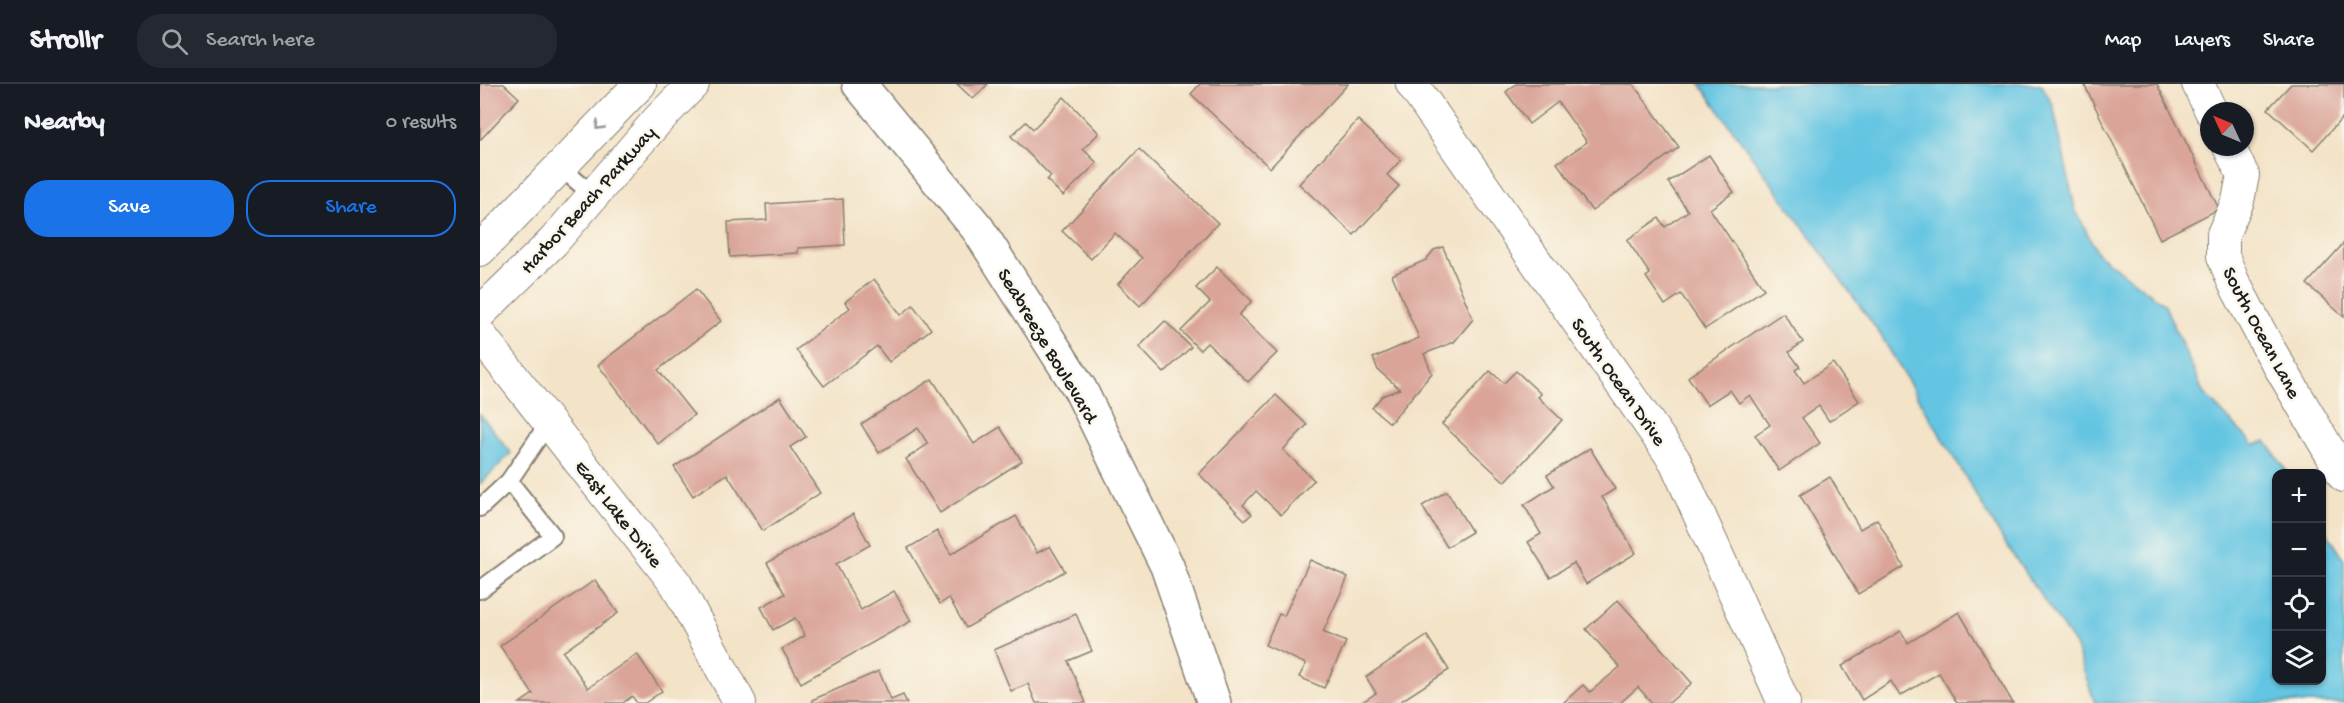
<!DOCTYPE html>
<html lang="en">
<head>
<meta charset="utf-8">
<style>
	body { margin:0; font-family:"Gochi Hand",sans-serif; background:#242831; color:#f1f3f6 }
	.controls { position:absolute; right:18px; bottom:18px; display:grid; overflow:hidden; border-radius:12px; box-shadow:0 2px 4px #0004 }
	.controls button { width:54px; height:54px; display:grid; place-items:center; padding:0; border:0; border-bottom:2px solid #363941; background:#171b24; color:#f1f3f6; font:30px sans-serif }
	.compass { position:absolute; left:1720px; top:18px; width:54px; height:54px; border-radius:50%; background:#171b24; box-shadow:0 2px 4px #0004; rotate:314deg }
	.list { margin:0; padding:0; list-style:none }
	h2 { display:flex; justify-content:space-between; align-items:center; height:78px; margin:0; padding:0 24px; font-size:26px }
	h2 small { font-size:20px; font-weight:400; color:#9ea1a6 }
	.actions { display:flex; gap:12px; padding:18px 24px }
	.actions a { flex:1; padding:14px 0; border:2px solid #1a73e8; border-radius:24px; text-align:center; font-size:21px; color:#1a73e8 }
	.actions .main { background:#1a73e8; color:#fff }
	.icon { flex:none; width:33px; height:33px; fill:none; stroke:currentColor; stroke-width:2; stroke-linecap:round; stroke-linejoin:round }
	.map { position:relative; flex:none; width:1864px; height:619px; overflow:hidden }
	header { display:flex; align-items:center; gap:36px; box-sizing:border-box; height:84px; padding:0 30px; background:#171b24; border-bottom:2px solid #363941 }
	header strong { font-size:28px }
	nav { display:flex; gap:33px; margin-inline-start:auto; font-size:21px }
	.search { width:420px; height:54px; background:#242831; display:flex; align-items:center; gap:15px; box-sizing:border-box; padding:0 21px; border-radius:24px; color:#9ea1a6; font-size:22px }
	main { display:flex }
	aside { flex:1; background:#171b24 }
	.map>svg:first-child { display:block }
</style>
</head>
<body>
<header>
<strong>Strollr</strong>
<div class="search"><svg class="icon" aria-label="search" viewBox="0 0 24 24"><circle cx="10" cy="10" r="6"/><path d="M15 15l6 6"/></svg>Search here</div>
<nav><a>Map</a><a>Layers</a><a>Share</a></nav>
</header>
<main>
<aside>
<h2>Nearby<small>0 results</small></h2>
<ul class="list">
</ul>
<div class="actions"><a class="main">Save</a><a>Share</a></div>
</aside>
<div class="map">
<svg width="1864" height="619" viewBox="0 0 1864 619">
	<rect width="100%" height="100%" fill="#fbf7ec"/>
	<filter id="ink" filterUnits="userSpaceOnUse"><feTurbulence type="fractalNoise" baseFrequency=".0167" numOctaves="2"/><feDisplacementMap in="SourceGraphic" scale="12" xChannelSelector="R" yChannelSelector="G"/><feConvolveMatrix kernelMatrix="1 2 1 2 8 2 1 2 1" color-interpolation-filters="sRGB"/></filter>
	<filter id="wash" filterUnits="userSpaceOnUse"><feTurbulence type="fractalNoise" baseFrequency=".008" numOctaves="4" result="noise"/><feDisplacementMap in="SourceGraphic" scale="24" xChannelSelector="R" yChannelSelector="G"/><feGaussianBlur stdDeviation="1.35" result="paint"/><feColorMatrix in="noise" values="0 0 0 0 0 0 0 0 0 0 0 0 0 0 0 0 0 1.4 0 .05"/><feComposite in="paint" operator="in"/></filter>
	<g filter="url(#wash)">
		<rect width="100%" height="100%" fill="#f3e3c7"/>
		<g fill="#64c5e2" stroke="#40707f" stroke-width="1.5">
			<polygon points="1220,0 1561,0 1573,21 1595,125 1618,170 1684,220 1724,310 1774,361 1786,357 1808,389 1796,390 1796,596 1842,596 1842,441 1864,475 1864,619 1615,619 1595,561 1525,459 1400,250"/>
			<polygon points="0,330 31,369 0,400"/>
		</g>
		<g id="blocks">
			<g fill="#daa499">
				<polygon points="0,0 24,0 39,14 0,56"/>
				<polygon points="477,0 508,0 493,15"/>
				<polygon points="720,0 868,0 790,84 711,10"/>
				<polygon points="1036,0 1153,0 1199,63 1112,127 1077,79 1107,58 1078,18 1049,40 1026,8"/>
				<polygon points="1604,0 1677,0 1739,125 1680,155"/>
				<polygon points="1811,0 1864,0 1864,32 1833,66 1788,25"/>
				<polygon points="584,13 619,49 603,65 617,79 583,112 567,96 571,92 531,52 546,38 553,45"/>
				<polygon points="878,36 921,76 907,91 919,102 874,151 819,100"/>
				<polygon points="659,65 738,139 660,222 638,200 662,174 635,149 611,175 582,147"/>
				<polygon points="1229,71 1254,108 1230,125 1284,205 1225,245 1201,210 1185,221 1166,193 1170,190 1147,156 1179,134 1185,143 1208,127 1188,98"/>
				<polygon points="363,115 365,161 318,164 318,169 250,173 248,138 287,136 286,120"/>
				<polygon points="1864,159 1864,233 1827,200"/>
				<polygon points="963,163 993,235 974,258 944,270 952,289 910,339 892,324 902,312 920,305 898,286 893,274 939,254 912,191 946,176 954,166"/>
				<polygon points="737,183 772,217 759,231 797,269 768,298 727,259 720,266 701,247 730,218 716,204"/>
				<polygon points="394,195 421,231 433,221 451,245 409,278 397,262 344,302 316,266 370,224 365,218"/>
				<polygon points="216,205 241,237 178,286 214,331 178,360 118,281"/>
				<polygon points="1303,229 1323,258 1309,268 1320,283 1315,286 1324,299 1353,279 1379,317 1349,337 1339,322 1322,334 1340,359 1299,387 1275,351 1290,341 1270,311 1259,319 1250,306 1227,321 1208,293"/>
				<polygon points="685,237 711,263 684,289 659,263"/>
				<polygon points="1010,287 1024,299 1036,287 1061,310 1058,313 1082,336 1025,398 962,340"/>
				<polygon points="452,295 494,360 520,343 542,377 460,429 426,375 448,360 438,344 399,369 381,340"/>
				<polygon points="796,311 827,341 803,366 834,396 801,431 776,407 763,421 772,430 765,436 719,390"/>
				<polygon points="300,313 326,353 310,363 340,409 283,447 247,390 213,412 194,383"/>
				<polygon points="1110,364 1135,405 1122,413 1156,469 1106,500 1094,479 1070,493 1048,458 1061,450 1044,421 1074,402 1067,391"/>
				<polygon points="1350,393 1380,445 1397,435 1424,483 1378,510 1320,411"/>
				<polygon points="967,407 992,448 967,463 942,422"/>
				<polygon points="373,430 390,461 356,480 381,526 414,507 431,537 321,599 302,565 325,552 315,534 293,546 281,523 305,510 287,479"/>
				<polygon points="536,432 557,469 570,462 585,487 486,544 469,514 460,520 428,464 457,447 471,470"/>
				<polygon points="830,476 868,493 843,548 866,558 844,604 819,593 826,580 785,561 799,530 804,532"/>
				<polygon points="115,496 138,529 83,568 108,604 157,570 182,607 165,619 157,619 152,612 143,619 40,619 53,610 20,562"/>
				<polygon points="1138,516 1212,599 1189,619 1172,619 1158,603 1140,619 1083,619 1103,601 1110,608 1140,583 1106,545"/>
				<polygon points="1479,528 1533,619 1477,619 1459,589 1420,612 1411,597 1382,616 1362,582 1421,547 1428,559"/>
				<polygon points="596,530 612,567 588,577 606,619 556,619 548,600 531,607 514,566"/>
				<polygon points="947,552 969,586 918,619 881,619 896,609 886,593"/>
				<polygon points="399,587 411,616 423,611 427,619 333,619 332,616"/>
			</g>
		</g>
	</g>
	<g filter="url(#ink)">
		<use href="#blocks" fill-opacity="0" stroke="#888072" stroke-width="1.5"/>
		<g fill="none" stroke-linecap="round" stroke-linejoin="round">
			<defs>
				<g id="service">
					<polyline points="80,83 113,111"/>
					<polyline points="0,424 29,397 69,338"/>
					<polyline points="0,506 73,452 29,397"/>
				</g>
				<g id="minor">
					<polyline points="932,0 1195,377 1304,619"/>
					<polyline points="1718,0 1731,27"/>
					<polyline points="1749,63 1763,91 1758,117 1743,150 1743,172 1753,197 1788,263 1864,392"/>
					<polyline points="0,166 160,0"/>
					<polyline points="0,229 73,158 177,37 213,0"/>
					<polyline points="0,251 196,500 260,619"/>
				</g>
				<polyline id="primary" points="379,0 498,145 600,305 687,482 734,619"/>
			</defs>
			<use href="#service" stroke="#888072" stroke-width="20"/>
			<use href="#minor" stroke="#888072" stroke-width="34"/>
			<use href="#primary" stroke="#888072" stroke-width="36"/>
			<use href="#service" stroke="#fff" stroke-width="16"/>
			<use href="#minor" stroke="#fff" stroke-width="32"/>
			<use href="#primary" stroke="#fff" stroke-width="33"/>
		</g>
		<defs><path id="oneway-chevron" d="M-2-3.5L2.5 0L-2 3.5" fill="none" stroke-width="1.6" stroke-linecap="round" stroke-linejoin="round" transform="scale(1.5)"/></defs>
		<use stroke="#999" href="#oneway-chevron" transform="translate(119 42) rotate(134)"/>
	</g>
	<g text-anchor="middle" stroke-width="5" stroke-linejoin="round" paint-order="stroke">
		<g font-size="20" fill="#1c1c1c" stroke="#fbf7ec">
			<text transform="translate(107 115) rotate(-48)" y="7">Harbor Beach Parkway</text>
			<text transform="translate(1783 248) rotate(62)" y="7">South Ocean Lane</text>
			<text transform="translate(569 261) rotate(59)" y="7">Seabreeze Boulevard</text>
			<text transform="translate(1140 297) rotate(55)" y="7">South Ocean Drive</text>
			<text transform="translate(140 429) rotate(52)" y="7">East Lake Drive</text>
		</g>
	</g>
</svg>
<div class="controls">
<button>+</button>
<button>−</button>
<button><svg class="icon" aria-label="locate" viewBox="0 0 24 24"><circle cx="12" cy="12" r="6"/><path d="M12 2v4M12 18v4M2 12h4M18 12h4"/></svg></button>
<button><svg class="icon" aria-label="layers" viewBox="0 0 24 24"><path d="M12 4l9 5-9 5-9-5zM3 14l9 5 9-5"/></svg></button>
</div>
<svg class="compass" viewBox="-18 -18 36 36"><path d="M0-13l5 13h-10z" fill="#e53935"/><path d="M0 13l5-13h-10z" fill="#9ea1a6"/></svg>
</div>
</main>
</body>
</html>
